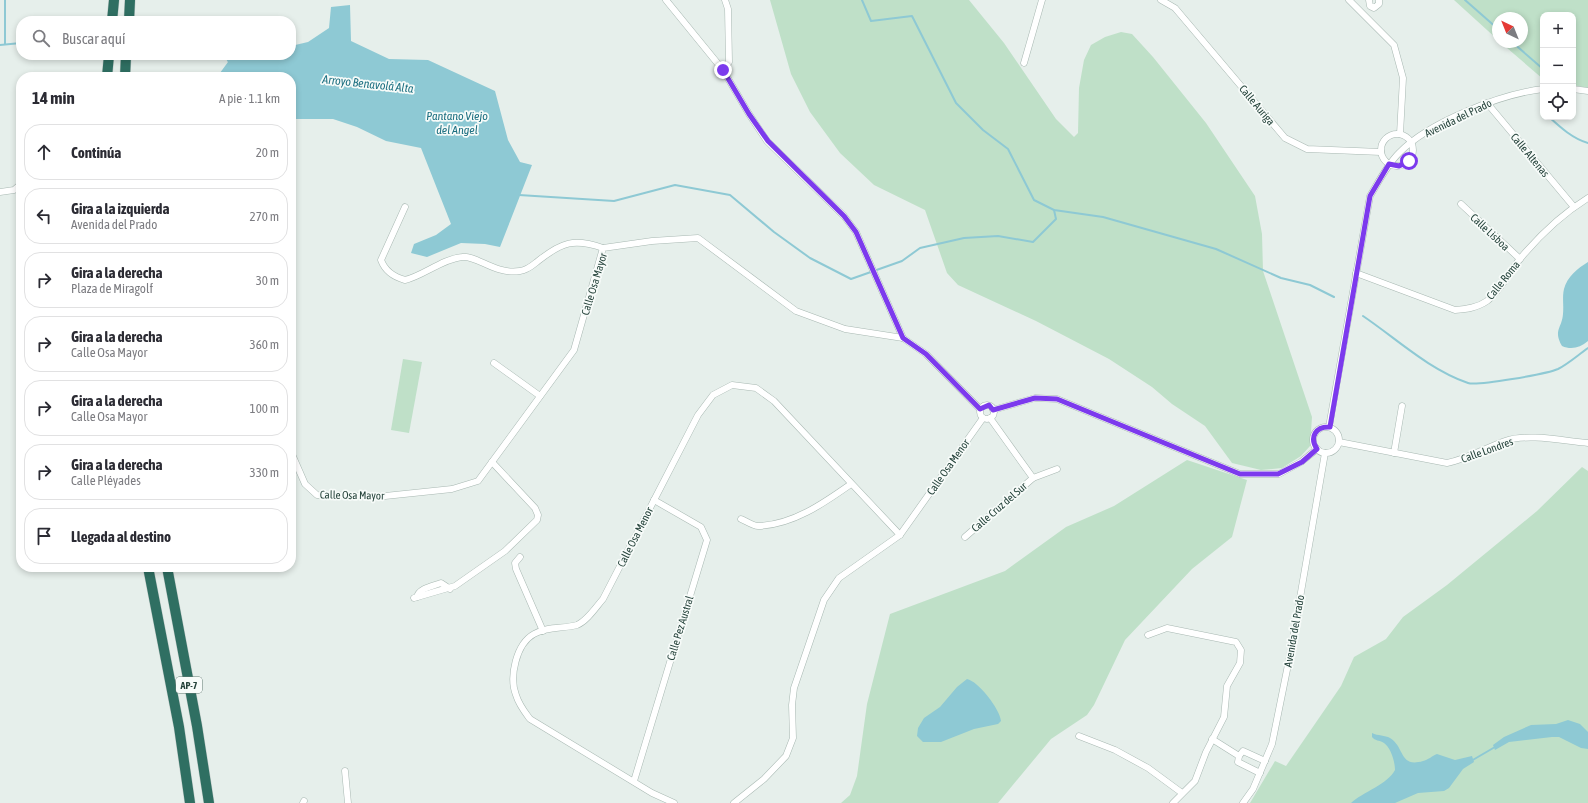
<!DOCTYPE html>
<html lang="es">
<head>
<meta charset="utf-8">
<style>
	body { margin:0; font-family:"Asap Condensed",sans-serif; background:#f2f2f3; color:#2b2b33 }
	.controls { position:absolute; right:12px; top:12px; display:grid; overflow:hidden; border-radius:8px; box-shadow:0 2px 6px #0003 }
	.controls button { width:36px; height:36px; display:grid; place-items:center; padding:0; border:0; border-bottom:1px solid #e1e1e2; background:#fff; color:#2b2b33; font:20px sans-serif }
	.compass { position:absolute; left:1492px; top:12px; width:36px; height:36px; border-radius:50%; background:#fff; box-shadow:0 2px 6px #0003; rotate:317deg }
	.stop { position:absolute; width:12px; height:12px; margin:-9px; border:3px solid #7c3aed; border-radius:50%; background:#fff }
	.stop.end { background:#7c3aed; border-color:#fff; box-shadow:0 1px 4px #0008 }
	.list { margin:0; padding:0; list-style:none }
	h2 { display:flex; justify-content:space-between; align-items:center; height:52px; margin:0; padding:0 16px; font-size:17px }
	h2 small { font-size:13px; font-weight:400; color:#7c7c81 }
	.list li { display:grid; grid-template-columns:26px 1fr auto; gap:12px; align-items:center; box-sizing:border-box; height:56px; margin:0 8px 8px; padding:0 8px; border:1px solid #e1e1e2; border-radius:16px }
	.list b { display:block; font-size:15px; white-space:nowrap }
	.list p { margin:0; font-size:13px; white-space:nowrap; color:#7c7c81 }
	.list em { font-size:13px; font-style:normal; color:#7c7c81 }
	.icon { flex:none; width:22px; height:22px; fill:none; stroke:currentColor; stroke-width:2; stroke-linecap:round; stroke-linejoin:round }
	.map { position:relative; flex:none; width:1588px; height:803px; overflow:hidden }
	.search { position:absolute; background:#fff; box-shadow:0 2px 6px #0003; left:16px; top:16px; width:280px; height:44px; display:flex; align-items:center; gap:10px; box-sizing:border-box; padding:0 14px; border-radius:16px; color:#7c7c81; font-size:15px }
	.panel { position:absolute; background:#fff; box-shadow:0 2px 6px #0003; left:16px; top:72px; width:280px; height:500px; border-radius:16px }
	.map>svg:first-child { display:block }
</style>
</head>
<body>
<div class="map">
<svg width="1588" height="803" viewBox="0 0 1588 803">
	<rect width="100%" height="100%" fill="#e6efeb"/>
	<g fill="#bfe0c8">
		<polygon points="770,0 969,0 1004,43 1056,119 1074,137 1078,133 1079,88 1084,60 1091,45 1105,37 1121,32 1132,34 1153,57 1206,123 1255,196 1262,234 1263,271 1312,417 1310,446 1301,456 1282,468 1261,470 1232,463 1205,426 1172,404 1152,387 1109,359 1036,321 958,285 947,273 925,210 874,185 840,153 810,112 791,74"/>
		<polygon points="1454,0 1588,0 1588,88 1573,85 1573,15 1543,15 1543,79 1500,42 1522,42 1522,18 1498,18 1498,40"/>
		<polygon points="403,359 422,362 409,433 391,430"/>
		<polygon points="1187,460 1247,480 1232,537 1192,569 1125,640 1094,705 1087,715 1051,739 998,803 841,803 850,795 857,776 867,704 890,614 1005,571 1066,527 1114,506"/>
		<polygon points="1582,467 1588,471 1588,803 1250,803 1275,761 1286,766 1341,686 1354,657 1386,639 1403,617 1447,585 1537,511"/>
	</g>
	<g fill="#8ec9d4">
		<polygon points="350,5 351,41 389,59 428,60 495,91 508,140 520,162 532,165 500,247 485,244 461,243 427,257 411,253 414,244 436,235 451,224 421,148 386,141 357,127 333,119 291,119 291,77 217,77 228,62 230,55 242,55 248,60 262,55 291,55 291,46 308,42 329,28 331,7"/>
		<path d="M1588 262V341C1580 348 1571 350 1562 346 1553 330 1562 328 1563 314 1564 306 1562 297 1564 289 1567 277 1578 268 1588 262Z"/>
		<path d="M967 679C978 681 1000 709 1001 721L998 724 974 729 941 742H923L917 736 918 728 924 718 940 707 957 687Z"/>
		<polygon points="1568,720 1580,724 1588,732 1588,749 1581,748 1559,737 1552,737 1509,742 1495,750 1493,745 1504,737 1531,725 1556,724"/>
		<path d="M1372 733C1378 736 1385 735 1390 738 1405 747 1399 768 1423 761 1428 760 1432 756 1437 754L1455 760 1472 756 1474 762 1463 769 1449 788 1444 791 1418 793 1395 803H1351C1363 792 1388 784 1395 770 1395 762 1391 748 1384 743 1379 740 1375 741 1372 737Z"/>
	</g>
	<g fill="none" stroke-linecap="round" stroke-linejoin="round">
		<g stroke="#8ec9d4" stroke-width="2">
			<polyline points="5,0 5,44"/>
			<polyline points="862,0 871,21 912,16 956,103 983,130 1008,149 1034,200 1054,210 1103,217 1216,249 1281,278 1310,285 1334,297"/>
			<polyline points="1465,0 1498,29"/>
			<polyline points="132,18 156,21"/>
			<polyline points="119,21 125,19"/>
			<polyline points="1512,42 1543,69"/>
			<polyline points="0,45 21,43"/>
			<polyline points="225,55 229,62"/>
			<polyline points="1543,101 1541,110 1543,112"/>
			<path d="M1549 117C1560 127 1573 139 1588 143"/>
			<polyline points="519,195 614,201 675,185 730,195 774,232 810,258 851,279 902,261 920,248 964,238 998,236 1033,242 1056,219 1054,210"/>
			<path d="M1363 316C1397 339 1428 369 1468 383 1477 386 1547 374 1558 369 1568 364 1578 355 1588 348"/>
			<polyline points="1471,761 1495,747"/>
		</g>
		<defs>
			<g id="minor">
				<polyline points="666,0 723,70 749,114 767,141 844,216 856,232 903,338"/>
				<polyline points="1161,0 1175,8 1285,138 1307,149 1381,152"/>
				<polyline points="1349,0 1394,45 1403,78 1400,134"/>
				<polyline points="1369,0 1370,6 1374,8 1379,4 1379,0"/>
				<polyline points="1024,63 1042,0"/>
				<polyline points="723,70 729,62 728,9 725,0"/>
				<polyline points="1573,89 1588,91"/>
				<polyline points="1487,103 1574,207"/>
				<circle cx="1397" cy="150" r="16"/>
				<polyline points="0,192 14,190 21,184"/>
				<polyline points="1461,204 1520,259"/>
				<path d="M405 207 381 260C385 271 394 277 405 280 423 276 442 259 462 257 477 255 495 275 520 271 528 270 533 265 538 261 562 242 574 238 603 248"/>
				<path d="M1356 273 1455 310C1466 309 1477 308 1487 301 1500 291 1509 273 1519 260 1539 236 1562 214 1588 198"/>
				<polyline points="494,363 540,396"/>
				<circle cx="987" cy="412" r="7"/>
				<polyline points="993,410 1035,398 1057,399 1240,474 1279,474 1301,462 1317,449"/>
				<polyline points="990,418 1033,478"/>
				<circle cx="1326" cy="440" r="13"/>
				<path d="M1329 427 1370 196C1379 181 1387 165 1399 153 1429 122 1501 94 1543 89"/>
				<path d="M1339 442 1447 463C1468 459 1485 448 1505 441 1528 433 1564 441 1588 443"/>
				<polyline points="291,452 305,484 317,495 385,496 452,489 478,481 574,350 603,248 652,241 698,238 796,311 845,329 903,338 926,354 980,409"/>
				<polyline points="1394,453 1402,406"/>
				<path d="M741 519C746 521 753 526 758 526 793 525 824 503 851 484"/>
				<polyline points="965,537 1033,478 1057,469"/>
				<polyline points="520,557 515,563 516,569 543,631"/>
				<path d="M417 597C419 588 433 586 441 583L450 589"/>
				<polyline points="414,598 455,586 505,551 537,520 538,515 535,508 492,462"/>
				<polyline points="1148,635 1167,628 1236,642 1241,650 1240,663 1227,686 1224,717 1206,752 1195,781 1173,803"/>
				<polyline points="1079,736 1115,750 1148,768 1182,793"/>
				<polyline points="1212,739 1239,756"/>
				<polyline points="345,771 348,803"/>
				<polyline points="1260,773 1238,762 1239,756 1243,751 1265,761"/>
				<polyline points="634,781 707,540 701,527 654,500"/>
				<polyline points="303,803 304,801"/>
				<path d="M674 803 652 793 530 719C524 711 519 705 516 695 509 677 516 644 534 634 548 626 563 629 577 625 587 621 596 607 603 599L698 415 713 395 732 385 756 388 774 401 900 535"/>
				<polyline points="734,803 764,779 786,756 793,738 792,705 794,688 824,600 839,578 900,535 983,418"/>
				<polyline points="1243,803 1253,789 1272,744 1291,650 1325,453"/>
			</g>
			<g id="highway">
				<polyline points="112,21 114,0"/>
				<polyline points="129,21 130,0"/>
				<polyline points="107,77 109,55"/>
				<polyline points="125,77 126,55"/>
				<polyline points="148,567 179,727 190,803"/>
				<polyline points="167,567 197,726 209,803"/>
			</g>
		</defs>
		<use href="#minor" stroke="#a8b8b2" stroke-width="7"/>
		<use href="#highway" stroke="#c2cac8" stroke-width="11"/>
		<use href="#minor" stroke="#fff" stroke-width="6"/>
		<use href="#highway" stroke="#2f6f62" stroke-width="10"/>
	</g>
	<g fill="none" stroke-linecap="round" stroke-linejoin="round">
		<path stroke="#7c3aed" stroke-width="5" d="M723 70 749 114 768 141 844 216 856 232 903 338 926 354 980 409 989 405 993 410 1035 398 1057 399 1240 474H1278L1302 462 1317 449C1309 437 1316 426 1330 427L1370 196 1389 164 1399 166 1409 161"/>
	</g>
	<g text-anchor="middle" stroke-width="3.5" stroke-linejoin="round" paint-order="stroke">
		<rect fill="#f7fbf9" stroke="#637a73" stroke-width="1" x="176" y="677" width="26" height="16" rx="3"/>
		<g font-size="10" font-weight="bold" fill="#24423a">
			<text x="189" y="689">AP-7</text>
		</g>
		<g font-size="11" fill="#24423a" stroke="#f7fbf9">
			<text transform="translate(1257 105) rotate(50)" y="4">Calle Auriga</text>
			<text transform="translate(1458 118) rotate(-26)" y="4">Avenida del Prado</text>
			<text transform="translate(1530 155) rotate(50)" y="4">Calle Altenas</text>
			<text transform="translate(1490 232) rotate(43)" y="4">Calle Lisboa</text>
			<text transform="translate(1503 280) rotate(-51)" y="4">Calle Roma</text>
			<text transform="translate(594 284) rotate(-73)" y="4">Calle Osa Mayor</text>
			<text transform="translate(1487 450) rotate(-20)" y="4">Calle Londres</text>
			<text transform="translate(948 467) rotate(-55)" y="4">Calle Osa Menor</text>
			<text transform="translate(352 495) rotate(1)" y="4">Calle Osa Mayor</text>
			<text transform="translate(999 507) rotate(-41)" y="4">Calle Cruz del Sur</text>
			<text transform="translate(635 537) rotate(-63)" y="4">Calle Osa Menor</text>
			<text transform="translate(680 628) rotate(-73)" y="4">Calle Pez Austral</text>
			<text transform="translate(1294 631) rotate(-80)" y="4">Avenida del Prado</text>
		</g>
		<g font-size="12" font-style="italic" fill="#1c6f80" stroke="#f7fbf9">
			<text transform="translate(368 84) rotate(6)" y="4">Arroyo Benavolá Alta</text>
			<text x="457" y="120">Pantano Viejo<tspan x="457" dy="14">del Angel</tspan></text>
		</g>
	</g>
</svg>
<div class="controls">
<button>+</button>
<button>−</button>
<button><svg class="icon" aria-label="locate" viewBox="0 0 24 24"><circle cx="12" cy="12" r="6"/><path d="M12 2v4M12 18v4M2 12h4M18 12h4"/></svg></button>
</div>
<svg class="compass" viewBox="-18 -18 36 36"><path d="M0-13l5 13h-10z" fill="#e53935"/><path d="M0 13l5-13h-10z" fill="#7c7c81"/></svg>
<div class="stop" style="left:1409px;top:161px"></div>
<div class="stop end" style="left:723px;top:70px"></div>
<div class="search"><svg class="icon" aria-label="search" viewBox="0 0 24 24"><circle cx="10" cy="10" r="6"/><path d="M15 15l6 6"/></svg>Buscar aquí</div>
<section class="panel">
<h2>14 min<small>A pie · 1.1 km</small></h2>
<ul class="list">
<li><svg class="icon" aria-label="ahead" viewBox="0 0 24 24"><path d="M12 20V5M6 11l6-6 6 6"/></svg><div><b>Continúa</b></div><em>20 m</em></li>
<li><svg class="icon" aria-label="left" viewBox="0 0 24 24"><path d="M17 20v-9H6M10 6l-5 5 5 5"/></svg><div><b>Gira a la izquierda</b><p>Avenida del Prado</p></div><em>270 m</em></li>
<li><svg class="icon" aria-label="right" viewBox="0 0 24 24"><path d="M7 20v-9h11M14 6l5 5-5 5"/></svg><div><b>Gira a la derecha</b><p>Plaza de Miragolf</p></div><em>30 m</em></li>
<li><svg class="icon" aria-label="right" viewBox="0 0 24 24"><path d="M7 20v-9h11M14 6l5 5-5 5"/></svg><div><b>Gira a la derecha</b><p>Calle Osa Mayor</p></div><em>360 m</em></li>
<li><svg class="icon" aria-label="right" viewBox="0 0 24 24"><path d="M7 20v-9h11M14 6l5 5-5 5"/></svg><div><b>Gira a la derecha</b><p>Calle Osa Mayor</p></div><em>100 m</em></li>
<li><svg class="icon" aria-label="right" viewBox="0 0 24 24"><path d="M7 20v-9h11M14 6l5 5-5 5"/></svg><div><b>Gira a la derecha</b><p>Calle Pléyades</p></div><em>330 m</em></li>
<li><svg class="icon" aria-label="arrive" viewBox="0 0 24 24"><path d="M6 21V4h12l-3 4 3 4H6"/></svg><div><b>Llegada al destino</b></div></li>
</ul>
</section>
</div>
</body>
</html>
